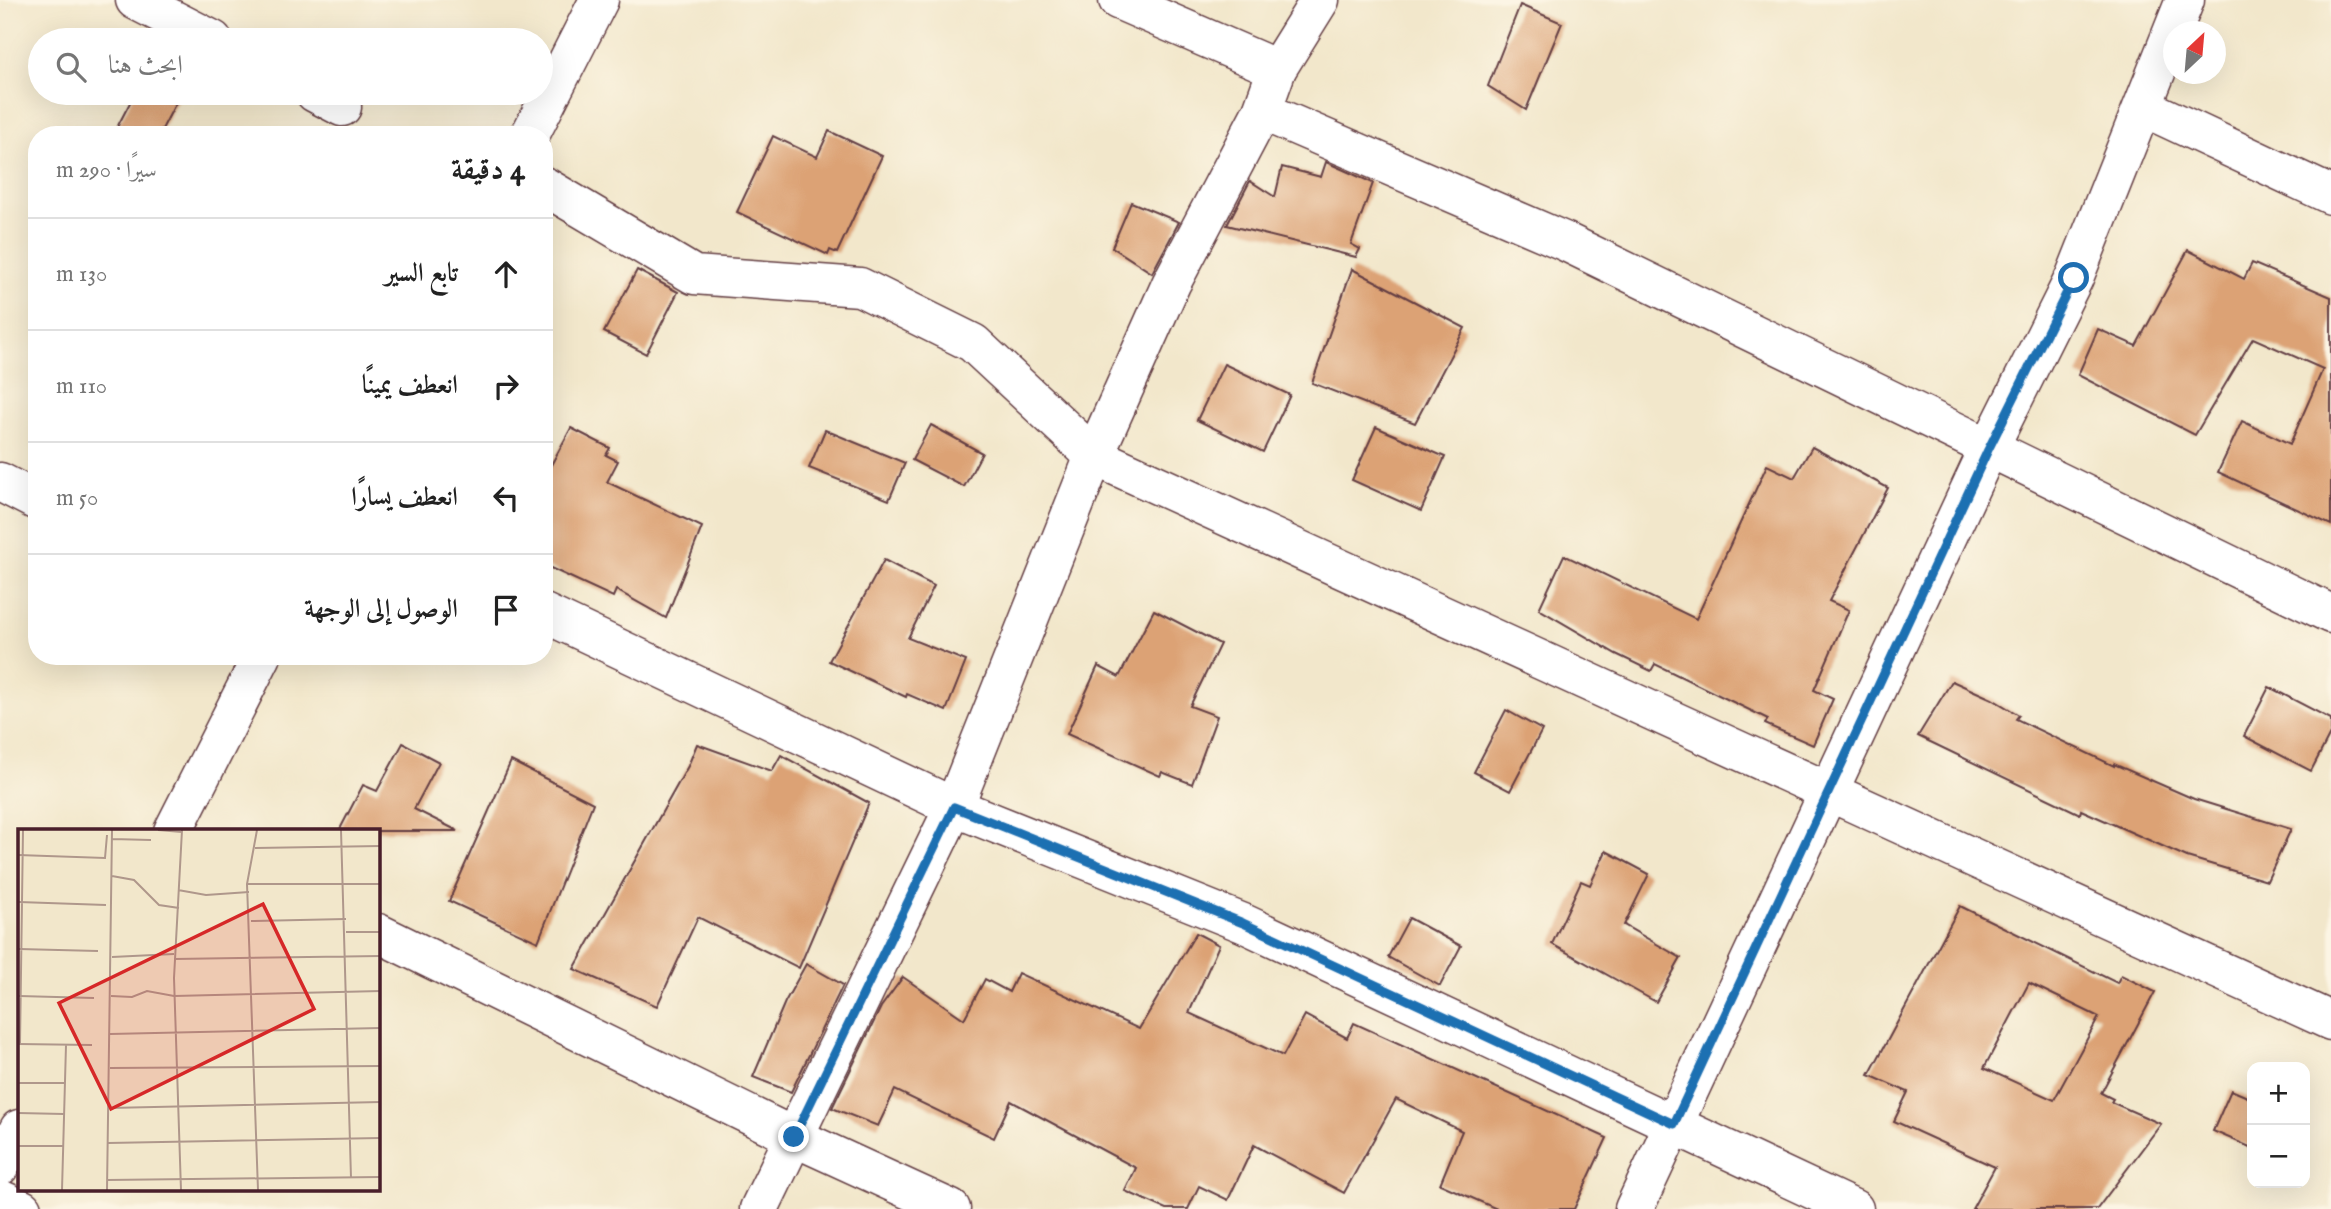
<!DOCTYPE html>
<html lang="ar">
<head>
<meta charset="utf-8">
<style>
	body { margin:0; font-family:"IM FELL English",Amiri,serif; background:#f2f2f2; color:#222; direction:rtl }
	.controls { position:absolute; right:21px; bottom:21px; display:grid; overflow:hidden; border-radius:14px; box-shadow:0 7px 28px #0002 }
	.controls button { width:63px; height:63px; display:grid; place-items:center; padding:0; border:0; border-bottom:2px solid #e0e0e0; background:#fff; color:#222; font:35px sans-serif }
	.compass { position:absolute; left:2163px; top:21px; width:63px; height:63px; border-radius:50%; background:#fff; box-shadow:0 7px 28px #0002; rotate:26deg }
	.stop { position:absolute; width:21px; height:21px; margin:-16px; border:5px solid #1f6fb2; border-radius:50%; background:#fff }
	.stop.end { background:#1f6fb2; border-color:#fff; box-shadow:0 2px 7px #0008 }
	.list { margin:0; padding:0; list-style:none }
	h2 { display:flex; justify-content:space-between; align-items:center; height:91px; margin:0; padding:0 28px; font-size:30px }
	h2 small { font-size:23px; font-weight:400; color:#767676 }
	.list li { display:grid; grid-template-columns:46px 1fr auto; gap:21px; align-items:center; box-sizing:border-box; height:112px; padding:0 28px; border-top:2px solid #e0e0e0 }
	.list b { display:block; font-size:26px; white-space:nowrap }
	.list em { font-size:23px; font-style:normal; color:#767676 }
	.icon { flex:none; width:38px; height:38px; fill:none; stroke:currentColor; stroke-width:2; stroke-linecap:round; stroke-linejoin:round }
	.map { position:relative; flex:none; width:2331px; height:1209px; overflow:hidden; direction:ltr }
	.search { position:absolute; background:#fff; box-shadow:0 7px 28px #0002; left:28px; top:28px; width:525px; height:77px; display:flex; align-items:center; gap:18px; box-sizing:border-box; padding:0 24px; border-radius:38px; color:#767676; font-size:26px }
	.panel { position:absolute; background:#fff; box-shadow:0 7px 28px #0002; left:28px; top:126px; width:525px; height:539px; border-radius:28px; direction:rtl }
	.map>svg:first-child { display:block }
</style>
</head>
<body>
<div class="map">
<svg width="2331" height="1209" viewBox="0 0 2331 1209">
	<rect width="100%" height="100%" fill="#fcf5e5"/>
	<filter id="ink" filterUnits="userSpaceOnUse"><feTurbulence type="fractalNoise" baseFrequency=".0143" numOctaves="2"/><feDisplacementMap in="SourceGraphic" scale="14" xChannelSelector="R" yChannelSelector="G"/><feConvolveMatrix kernelMatrix="1 2 1 2 8 2 1 2 1" color-interpolation-filters="sRGB"/></filter>
	<filter id="wash" filterUnits="userSpaceOnUse"><feTurbulence type="fractalNoise" baseFrequency=".00686" numOctaves="4" result="noise"/><feDisplacementMap in="SourceGraphic" scale="28" xChannelSelector="R" yChannelSelector="G"/><feGaussianBlur stdDeviation="1.57" result="paint"/><feColorMatrix in="noise" values="0 0 0 0 0 0 0 0 0 0 0 0 0 0 0 0 0 1.4 0 .05"/><feComposite in="paint" operator="in"/></filter>
	<g filter="url(#wash)">
		<rect width="100%" height="100%" fill="#f2e7cb"/>
		<g id="blocks">
			<g fill="#dca275" fill-rule="evenodd">
				<polygon points="1520,5 1562,23 1526,110 1488,86"/>
				<polygon points="135,93 181,93 159,135 113,135"/>
				<polygon points="829,131 882,156 837,253 830,250 828,255 737,212 773,136 817,157"/>
				<polygon points="1326,162 1373,183 1351,244 1360,249 1356,257 1227,225 1250,181 1275,197 1282,167 1321,177"/>
				<polygon points="1131,202 1179,222 1152,273 1112,247"/>
				<polygon points="2188,250 2244,279 2252,263 2331,297 2331,525 2218,472 2242,421 2290,444 2323,369 2253,338 2195,435 2078,375 2098,329 2136,346"/>
				<polygon points="1352,269 1465,328 1415,423 1312,383"/>
				<polygon points="637,270 678,292 646,354 604,332"/>
				<polygon points="1224,364 1290,395 1263,452 1197,420"/>
				<polygon points="931,425 982,453 964,487 912,460"/>
				<polygon points="1376,427 1445,457 1421,511 1352,480"/>
				<polygon points="571,428 610,448 606,455 618,461 607,482 702,527 666,618 616,590 613,597 544,565 544,478"/>
				<polygon points="825,430 905,463 889,500 809,468"/>
				<polygon points="1812,447 1888,488 1829,601 1849,610 1814,690 1833,699 1813,745 1765,724 1768,719 1655,664 1651,671 1616,654 1539,609 1564,555 1696,619 1767,465 1794,478"/>
				<polygon points="884,560 934,586 908,638 966,661 946,711 907,694 906,697 829,661"/>
				<polygon points="1154,610 1220,644 1190,706 1217,716 1192,784 1162,772 1160,776 1067,734 1098,666 1119,677"/>
				<polygon points="1952,681 1992,699 2019,715 2016,719 2114,766 2114,764 2194,799 2291,829 2267,881 2187,857 2081,810 2080,814 1918,736"/>
				<polygon points="2269,687 2331,719 2331,732 2311,771 2244,736"/>
				<polygon points="1506,710 1542,730 1510,791 1474,772"/>
				<polygon points="403,743 439,762 414,809 458,831 339,831 363,785 377,791"/>
				<polygon points="697,744 772,771 781,755 869,803 799,968 698,917 657,1006 574,969 688,766"/>
				<polygon points="511,761 593,803 538,942 449,901"/>
				<polygon points="1606,851 1649,874 1624,925 1681,958 1656,1002 1552,944 1581,881 1590,885"/>
				<path d="M1960 906 2117 983 2121 975 2155 992 2101 1093 2113 1099 2111 1102 2161 1124 2097 1209H1972L1995 1167 1894 1121 1908 1092 1869 1075ZM2029 983 2099 1017 2054 1100 1984 1068Z"/>
				<polygon points="1409,918 1461,946 1440,986 1388,957"/>
				<polygon points="1196,933 1219,945 1189,1013 1283,1056 1305,1015 1347,1038 1354,1023 1607,1138 1574,1209 1497,1209 1440,1184 1462,1131 1396,1099 1344,1193 1254,1145 1228,1200 1199,1186 1188,1209 1166,1209 1125,1191 1136,1168 1011,1101 994,1138 895,1090 878,1126 832,1108 881,1007 903,977 964,1019 985,979 1009,992 1018,973 1139,1029"/>
				<polygon points="806,964 843,985 791,1092 753,1077 785,1002"/>
				<polygon points="2231,1090 2252,1099 2252,1148 2213,1131"/>
			</g>
		</g>
	</g>
	<g filter="url(#ink)">
		<use href="#blocks" fill-opacity="0" stroke="#633d43" stroke-width="2"/>
		<g fill="none" stroke-linecap="round" stroke-linejoin="round">
			<defs>
				<g id="minor">
					<polyline points="135,0 213,40"/>
					<polyline points="1118,0 1277,69"/>
					<polyline points="315,93 342,107"/>
					<polyline points="2143,107 2331,195"/>
					<polyline points="1262,111 1564,241 2331,614"/>
					<polyline points="530,135 599,0"/>
					<polyline points="544,186 694,275 860,287 973,343 1094,456 2331,1021"/>
					<polyline points="0,482 37,501"/>
					<polyline points="544,613 954,807 1243,923 1854,1209"/>
					<polyline points="173,831 262,656"/>
					<polyline points="378,933 794,1137 951,1209"/>
					<polyline points="0,1166 19,1129"/>
					<polyline points="0,1199 22,1209"/>
					<polyline points="759,1209 954,807 1094,456 1171,284 1262,111 1277,69 1320,0"/>
					<polyline points="1634,1209 1988,450 2074,278 2185,0"/>
				</g>
			</defs>
			<use href="#minor" stroke="#633d43" stroke-width="41"/>
			<use href="#minor" stroke="#fff" stroke-width="38"/>
		</g>
	</g>
	<g fill="none" stroke-linecap="round" stroke-linejoin="round" filter="url(#ink)">
		<polyline stroke="#1f6fb2" stroke-width="9" points="794,1137 954,807 1243,923 1674,1124 1988,450 2074,278"/>
	</g>
	<g transform="translate(18 829)">
		<rect width="362" height="362" fill="#f2e7cb"/>
		<path fill="none" stroke="#af978b" stroke-width="2" d="M140 1 164 3M239 1 229 55 240 361M323 1 333 349M94 10 133 11M237 19 363 17M0 26 87 29 89 6M94 47 116 51 141 76 161 79M229 55H363M160 61 188 66 231 63M1 73 88 76M233 92 328 90M328 103H363M1 120 80 122M94 128 156 125M156 130 363 127M1 167 76 169M93 167 114 168 129 162 156 167 363 162M92 205 363 199M0 215 74 216M2 215 5 1M92 239 363 237M0 254H47M91 279 363 273M0 284 46 285M90 314 363 309M0 317H45M89 351 363 348M44 361 48 216M89 361 94 1M163 361 156 149 164 1"/>
		<path fill="#d62828" fill-opacity="0.15" stroke="#d62828" stroke-width="3.5" d="M245 75 296 180 93 280 41 174Z"/>
		<rect width="362" height="362" fill="none" stroke="#4a1f2b" stroke-width="3.5"/>
	</g>
</svg>
<div class="controls">
<button>+</button>
<button>−</button>
</div>
<svg class="compass" viewBox="-18 -18 36 36"><path d="M0-13l5 13h-10z" fill="#e53935"/><path d="M0 13l5-13h-10z" fill="#767676"/></svg>
<div class="stop" style="left:2074px;top:278px"></div>
<div class="stop end" style="left:794px;top:1137px"></div>
<div class="search"><svg class="icon" aria-label="search" viewBox="0 0 24 24"><circle cx="10" cy="10" r="6"/><path d="M15 15l6 6"/></svg>ابحث هنا</div>
<section class="panel">
<h2>4 دقيقة<small>سيرًا · 290 m</small></h2>
<ul class="list">
<li><svg class="icon" aria-label="ahead" viewBox="0 0 24 24"><path d="M12 20V5M6 11l6-6 6 6"/></svg><div><b>تابع السير</b></div><em>130 m</em></li>
<li><svg class="icon" aria-label="right" viewBox="0 0 24 24"><path d="M7 20v-9h11M14 6l5 5-5 5"/></svg><div><b>انعطف يمينًا</b></div><em>110 m</em></li>
<li><svg class="icon" aria-label="left" viewBox="0 0 24 24"><path d="M17 20v-9H6M10 6l-5 5 5 5"/></svg><div><b>انعطف يسارًا</b></div><em>50 m</em></li>
<li><svg class="icon" aria-label="arrive" viewBox="0 0 24 24"><path d="M6 21V4h12l-3 4 3 4H6"/></svg><div><b>الوصول إلى الوجهة</b></div></li>
</ul>
</section>
</div>
</body>
</html>
